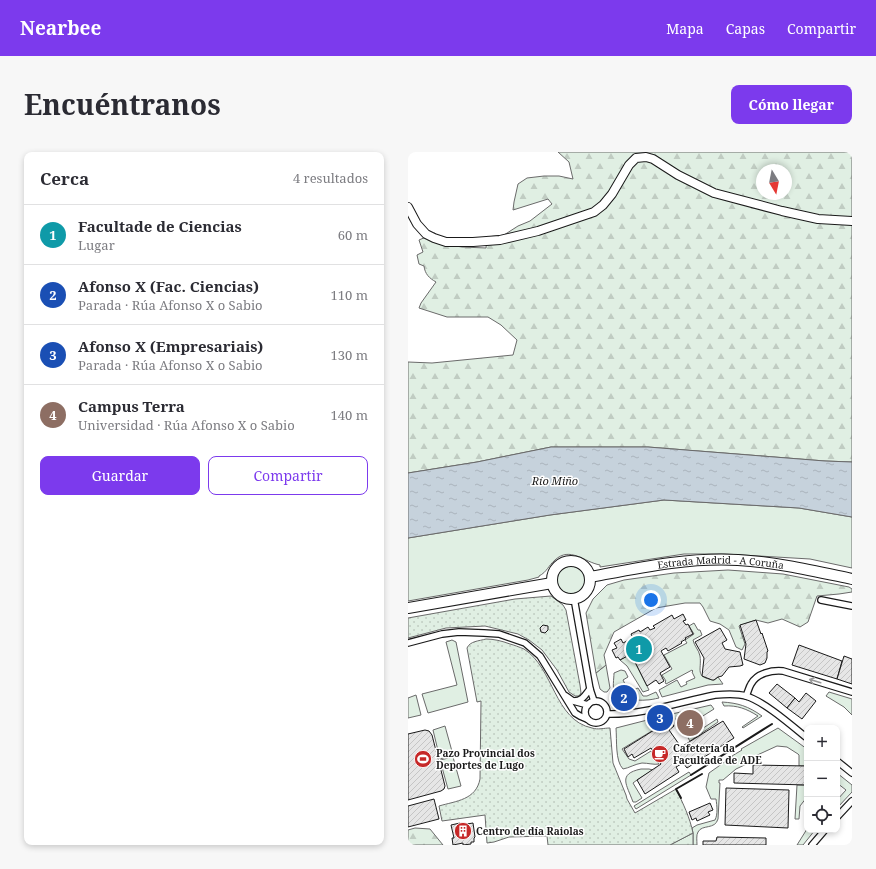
<!DOCTYPE html>
<html lang="es">
<head>
<meta charset="utf-8">
<style>
	body { margin:0; font-family:"Noto Serif",serif; background:#f7f7f7; color:#2b2b33 }
	.controls { position:absolute; right:12px; bottom:12px; display:grid; overflow:hidden; border-radius:8px; box-shadow:0 2px 6px #0003 }
	.controls button { width:36px; height:36px; display:grid; place-items:center; padding:0; border:0; border-bottom:1px solid #e1e1e2; background:#fff; color:#2b2b33; font:20px sans-serif }
	.compass { position:absolute; left:348px; top:12px; width:36px; height:36px; border-radius:50%; background:#fff; box-shadow:0 2px 6px #0003; rotate:170deg }
	.you { position:absolute; left:243px; top:448px; width:14px; height:14px; margin:-10px; border:3px solid #fff; border-radius:50%; background:#1a73e8; box-shadow:0 0 0 6px #1a73e833 }
	.badge { display:grid; place-items:center; width:26px; height:26px; border-radius:50%; background:#7c3aed; color:#fff; font-size:13px; font-weight:700 }
	.pin { position:absolute; translate:-50% -50%; border:2px solid #fff; box-shadow:0 1px 4px #0006 }
	.list { margin:0; padding:0; list-style:none }
	h2 { display:flex; justify-content:space-between; align-items:center; height:52px; margin:0; padding:0 16px; font-size:17px }
	h2 small { font-size:13px; font-weight:400; color:#7c7c81 }
	.list li { display:grid; grid-template-columns:26px 1fr auto; gap:12px; align-items:center; box-sizing:border-box; height:60px; padding:0 16px; border-top:1px solid #e1e1e2 }
	.list b { display:block; font-size:15px; white-space:nowrap }
	.list p { margin:0; font-size:13px; white-space:nowrap; color:#7c7c81 }
	.list em { font-size:13px; font-style:normal; color:#7c7c81 }
	.actions { display:flex; gap:8px; padding:12px 16px }
	.actions a { flex:1; padding:9px 0; border:1px solid #7c3aed; border-radius:8px; text-align:center; font-size:14px; color:#7c3aed }
	.actions .main { background:#7c3aed; color:#fff }
	.icon { flex:none; width:22px; height:22px; fill:none; stroke:currentColor; stroke-width:2; stroke-linecap:round; stroke-linejoin:round }
	.map { position:relative; flex:none; width:444px; height:693px; overflow:hidden; border-radius:8px }
	header { display:flex; align-items:center; gap:24px; box-sizing:border-box; height:56px; padding:0 20px; background:#7c3aed; color:#fff }
	header strong { font-size:19px }
	nav { display:flex; gap:22px; margin-inline-start:auto; font-size:14px }
	.intro { display:flex; align-items:center; justify-content:space-between; box-sizing:border-box; height:96px; padding:0 24px }
	h1 { margin:0; font-size:28px }
	.button { padding:10px 18px; border-radius:8px; background:#7c3aed; color:#fff; font-size:14px; font-weight:700 }
	main { display:flex; gap:24px; padding:0 24px }
	aside { flex:1; background:#fff; border-radius:8px; box-shadow:0 2px 6px #0003 }
	.map>svg:first-child { display:block }
</style>
</head>
<body>
<header>
<strong>Nearbee</strong>
<nav><a>Mapa</a><a>Capas</a><a>Compartir</a></nav>
</header>
<div class="intro"><h1>Encuéntranos</h1><a class="button">Cómo llegar</a></div>
<main>
<aside>
<h2>Cerca<small>4 resultados</small></h2>
<ul class="list">
<li><span class="badge" style="background:#0f9aa8">1</span><div><b>Facultade de Ciencias</b><p>Lugar</p></div><em>60 m</em></li>
<li><span class="badge" style="background:#1a4fb4">2</span><div><b>Afonso X (Fac. Ciencias)</b><p>Parada · Rúa Afonso X o Sabio</p></div><em>110 m</em></li>
<li><span class="badge" style="background:#1a4fb4">3</span><div><b>Afonso X (Empresariais)</b><p>Parada · Rúa Afonso X o Sabio</p></div><em>130 m</em></li>
<li><span class="badge" style="background:#8d6e63">4</span><div><b>Campus Terra</b><p>Universidad · Rúa Afonso X o Sabio</p></div><em>140 m</em></li>
</ul>
<div class="actions"><a class="main">Guardar</a><a>Compartir</a></div>
</aside>
<div class="map">
<svg width="444" height="693" viewBox="0 0 444 693">
	<defs>
		<pattern id="forest-firs" width="22" height="20" patternUnits="userSpaceOnUse"><rect width="22" height="20" fill="#e0efe3"/><path d="M5 1l3.5 6h-7zM16 11l3.5 6h-7z" fill="#c0ccc2"/></pattern>
		<pattern id="park-dots" width="8" height="8" patternUnits="userSpaceOnUse"><rect width="8" height="8" fill="#e0efe3"/><path d="M2 2h.1M6 6h.1" fill="none" stroke="#c0ccc2" stroke-width="1.8" stroke-linecap="round"/></pattern>
		<pattern id="water-ripples" width="26" height="14" patternUnits="userSpaceOnUse"><rect width="26" height="14" fill="#c6d2dc"/><path d="M2 4q2-2 4 0t4 0M15 11q2-2 4 0t4 0" fill="none" stroke="#aab4bc"/></pattern>
		<pattern id="building-hatch" width="6" height="6" patternUnits="userSpaceOnUse"><rect width="6" height="6" fill="#e6e6e6"/><path d="M-1 1l2-2M0 6l6-6M5 7l2-2" fill="none" stroke="#c5c5c5"/></pattern>
	</defs>
	<rect width="100%" height="100%" fill="#fff"/>
	<g fill="#e0efe3" stroke="#6a6a6a">
		<path d="M256 348 391 356 444 365V416L402 407 317 402H276L192 415V413C176 410 162 394 147 408 140 414 139 420 131 424V425L120 428 0 449V386L142 363Z"/>
		<circle cx="163" cy="428" r="14"/>
		<path d="M286 471 290 478H292L294 483 285 488C286 494 291 498 292 504 294 518 286 525 306 528L310 525 315 532 300 533 254 545 251 538 269 528 273 535 279 532 278 530 287 526 284 520 285 519 284 518 258 532 257 530 258 529 254 523 264 517 256 503 279 491 277 488 286 482 281 474Z"/>
		<polygon points="44,488 48,490 60,550 20,561 14,542 49,533 38,490"/>
		<polygon points="223,502 241,538 235,540 219,514 212,508"/>
		<polygon points="198,513 202,536 199,540 196,540 192,537 188,521"/>
		<path d="M213 518 217 519 220 525 215 528 221 540 230 536 235 544H239L248 540 251 546C246 547 242 548 238 548 231 549 210 547 207 541 204 536 206 527 206 521Z"/>
		<polygon points="421,540 444,547 444,563 436,555 418,544"/>
		<polygon points="8,543 13,563 0,566 0,546"/>
		<path d="M314 550C330 551 340 554 354 564L335 576 334 575 350 564C339 557 329 553 316 554Z"/>
		<polygon points="303,553 306,557 274,577 264,562"/>
		<path d="M259 563 262 568 214 597 221 607 227 609 243 599 251 612C246 613 240 611 234 611 227 612 221 616 215 617 207 609 209 588 208 576Z"/>
		<polygon points="309,567 310,570 282,589 280,586"/>
		<polygon points="37,574 45,603 32,607 25,578"/>
		<path d="M370 576 399 597V614H391V603L390 602 379 595 369 594 345 605V609L328 617 315 628H311V631H312L310 667C307 678 294 672 290 680 288 683 289 689 289 693H285V681L284 676 289 673 307 668C310 662 309 654 308 647H303L298 635 301 621 318 609 320 612 326 608 324 604 334 598 333 597Z"/>
		<polygon points="45,605 53,634 40,637 32,608"/>
		<path d="M233 617H241L245 618 229 628 225 631 234 646 228 650H225C219 633 209 622 233 617Z"/>
		<polygon points="281,620 283,623 228,657 226,654"/>
		<polygon points="429,621 444,633 444,640 430,655 429,655 429,648 438,638 429,631"/>
		<polygon points="389,633 399,633 399,645 392,654 391,667 387,667"/>
		<polygon points="399,677 399,678 407,678 395,693 389,693"/>
	</g>
	<g fill="url(#forest-firs)" stroke="#6a6a6a" fill-rule="evenodd">
		<path d="M150 0H444V310L417 309 240 295H143L69 310 0 321V210L24 211 105 203 109 188 93 173 80 165H39L11 156 13 151 28 130C21 126 17 122 16 114L11 112 9 103 15 100 11 88 27 81 29 91 54 95 78 96 79 85 96 83 110 74 122 69 144 52 140 47 105 58 106 50 110 32 119 26 136 24H151L165 27 161 10ZM354 18H378V42H354Z"/>
		<polygon points="320,418 375,422 441,435 444,437 444,440 431,442 409,444 400,470 392,475 374,467 360,471 348,468 331,474 337,492 334,498 328,495 321,478 312,472 302,469 295,455 292,451 277,451 248,456 206,480 196,503 198,513 188,521 178,461 185,447 199,433 216,428 266,421"/>
		<polygon points="7,676 22,677 35,693 0,693 0,678"/>
		<polygon points="285,681 285,693 262,693"/>
	</g>
	<g fill="url(#park-dots)" stroke="#6a6a6a">
		<polygon points="143,444 155,453 158,458 172,533 173,541 171,544 167,544 161,540 149,518 134,498 121,488 110,482 77,474 38,476 0,486 0,466 107,447"/>
		<path d="M78 487C86 487 94 489 102 492 106 493 111 495 116 497 146 516 146 568 184 576 190 578 196 576 202 576L205 611 218 643 219 647 227 661 268 637C275 651 282 666 285 681L262 693H140L139 684 101 685 86 690 79 691 77 663 34 669 31 654C48 649 68 648 72 627L73 549 69 550 59 496C62 489 71 489 78 487Z"/>
	</g>
	<polygon fill="url(#water-ripples)" stroke="#6a6a6a" points="143,295 240,295 417,309 444,310 444,365 391,356 256,348 142,363 0,386 0,321 69,310"/>
	<g fill="url(#building-hatch)" stroke="#1a1a1a">
		<polygon points="275,462 278,468 275,469 278,473 280,472 285,482 277,486 278,487 273,490 274,491 260,499 258,496 253,499 262,515 252,521 256,529 251,532 248,528 239,534 223,502 212,508 210,505 208,506 204,498 209,496 206,491 213,487 215,491 225,486 223,482 231,478 232,480 240,475 242,478 247,476 245,474 264,463 266,467"/>
		<polygon points="348,468 353,482 354,481 360,499 359,500 359,506 357,511 352,513 336,507 338,492 332,473"/>
		<polygon points="135,473 140,474 140,478 137,481 133,480 132,476"/>
		<polygon points="312,476 319,488 314,491 317,497 332,500 335,513 332,514 321,515 314,524 310,525 306,528 304,528 294,524 296,506 287,490"/>
		<polygon points="391,493 434,509 429,527 384,513"/>
		<polygon points="436,504 444,507 444,532 429,527"/>
		<polygon points="369,532 387,546 379,556 361,541"/>
		<polygon points="398,541 408,549 394,567 379,556 387,546 391,550"/>
		<polygon points="262,568 266,574 261,578 273,595 315,569 326,586 279,616 275,611 268,615 271,620 237,642 229,628 253,612 243,596 226,606 224,602 220,605 216,597"/>
		<polygon points="17,578 21,579 24,583 37,634 36,637 33,639 0,648 0,582"/>
		<polygon points="345,613 399,614 399,633 326,631 326,621 345,622"/>
		<polygon points="318,636 381,638 380,676 317,673"/>
		<polygon points="26,647 31,667 0,675 0,654"/>
		<polygon points="302,651 305,658 300,660 302,663 289,669 288,666 284,668 281,660"/>
		<polygon points="52,671 53,673 65,671 67,685 66,686 66,690 63,690 63,692 55,693 55,691 45,693 44,686 46,686 43,673"/>
		<polygon points="309,685 358,686 358,693 295,693 295,689 308,689"/>
	</g>
	<g fill="none" stroke-linecap="round" stroke-linejoin="round">
		<defs>
			<g id="street">
				<polyline points="166,446 182,537 186,549"/>
				<polyline points="413,448 444,454"/>
				<polyline points="0,491 34,482 51,480 76,481 91,482 117,491 132,504 167,561 172,564 179,567"/>
				<polyline points="158,544 165,549 180,553"/>
				<path d="M338 544C340 540 341 535 343 532 349 521 364 518 375 519L444 540"/>
				<path d="M166 549C175 549 177 543 182 537"/>
				<circle cx="188" cy="560" r="11"/>
				<path d="M199 562C236 563 271 550 307 543 317 542 328 541 338 544 357 550 383 573 399 586"/>
				<polyline points="429,609 444,621"/>
				<polyline points="429,665 444,649"/>
				<polyline points="404,693 417,678"/>
			</g>
			<polyline id="secondary" points="0,55 9,72 18,82 26,86 38,90 65,90 92,88 130,79 186,60 195,53 204,42 221,13 228,6 238,5 245,7 270,23 306,41 374,59 410,67 444,69"/>
			<g id="highway">
				<circle cx="163" cy="428" r="19"/>
				<path id="s1" d="M182 425C230 416 280 405 330 408 368 410 406 419 444 427"/>
				<polyline points="0,456 144,431"/>
			</g>
		</defs>
		<use href="#street" stroke="#1a1a1a" stroke-width="8"/>
		<use href="#secondary" stroke="#1a1a1a" stroke-width="10"/>
		<use href="#highway" stroke="#1a1a1a" stroke-width="12"/>
		<use href="#street" stroke="#fff" stroke-width="5.5"/>
		<use href="#secondary" stroke="#fff" stroke-width="8"/>
		<use href="#highway" stroke="#fff" stroke-width="10"/>
		<g stroke="#1a1a1a" stroke-width="2">
			<polyline points="283,623 364,572"/>
			<polyline points="273,646 268,637 294,622"/>
		</g>
	</g>
	<defs><path id="oneway-shaft" d="M-6 0H5M1.5-3L5.5 0L1.5 3" fill="none" stroke-width="1.6" stroke-linecap="round" stroke-linejoin="round"/></defs>
	<use stroke="#989898" href="#oneway-shaft" transform="translate(407 529) rotate(-163)"/>
	<defs>
		<symbol id="cafe-disc" viewBox="-11 -11 22 22"><circle r="9.5" fill="#c62828" stroke="#fff"/><path d="M-5.5-4.5H6V0H3Q3 3.5 0 3.5H-2.5Q-5.5 3.5-5.5 0ZM3-3.2v2h1.7v-2ZM-6 4.5H4V6H-6Z" fill="#fff"/></symbol>
		<symbol id="stadium-disc" viewBox="-11 -11 22 22"><circle r="9.5" fill="#c62828" stroke="#fff"/><path d="M0-5a6.5 5 0 1 0 0 10a6.5 5 0 1 0 0-10ZM-3.5-1.8h7v3.6h-7Z" fill="#fff"/></symbol>
		<symbol id="building-disc" viewBox="-11 -11 22 22"><circle r="9.5" fill="#c62828" stroke="#fff"/><path d="M-4-6H4V6H1V3H-1V6H-4ZM-2.5-4.3h1.7v1.8h-1.7ZM.8-4.3h1.7v1.8H.8ZM-2.5-1h1.7V.8h-1.7ZM.8-1h1.7V.8H.8Z" fill="#fff"/></symbol>
	</defs>
	<g fill-rule="evenodd">
		<use href="#cafe-disc" x="242" y="592" width="20" height="20"/>
		<use href="#stadium-disc" x="5" y="597" width="20" height="20"/>
		<use href="#building-disc" x="45" y="669" width="20" height="20"/>
	</g>
	<g text-anchor="middle" stroke-width="3" stroke-linejoin="round" paint-order="stroke">
		<g font-size="10" fill="#1a1a1a" stroke="#fff">
			<text dy="4" stroke="none"><textPath href="#s1" startOffset="132">Estrada Madrid - A Coruña</textPath></text>
		</g>
		<g font-size="10" font-weight="bold" fill="#1a1a1a" stroke="#fff" text-anchor="start">
			<text x="265" y="600">Cafetería da<tspan x="265" dy="12">Facultade de ADE</tspan></text>
			<text x="28" y="605">Pazo Provincial dos<tspan x="28" dy="12">Deportes de Lugo</tspan></text>
			<text x="68" y="683">Centro de día Raiolas</text>
		</g>
		<g font-size="11" font-style="italic" fill="#1a1a1a" stroke="#fff">
			<text x="147" y="333">Río Miño</text>
		</g>
	</g>
</svg>
<div class="controls">
<button>+</button>
<button>−</button>
<button><svg class="icon" aria-label="locate" viewBox="0 0 24 24"><circle cx="12" cy="12" r="6"/><path d="M12 2v4M12 18v4M2 12h4M18 12h4"/></svg></button>
</div>
<svg class="compass" viewBox="-18 -18 36 36"><path d="M0-13l5 13h-10z" fill="#e53935"/><path d="M0 13l5-13h-10z" fill="#7c7c81"/></svg>
<div class="you"></div>
<div class="pin badge" style="left:231px;top:497px;background:#0f9aa8">1</div>
<div class="pin badge" style="left:216px;top:546px;background:#1a4fb4">2</div>
<div class="pin badge" style="left:252px;top:566px;background:#1a4fb4">3</div>
<div class="pin badge" style="left:282px;top:571px;background:#8d6e63">4</div>
</div>
</main>
</body>
</html>
